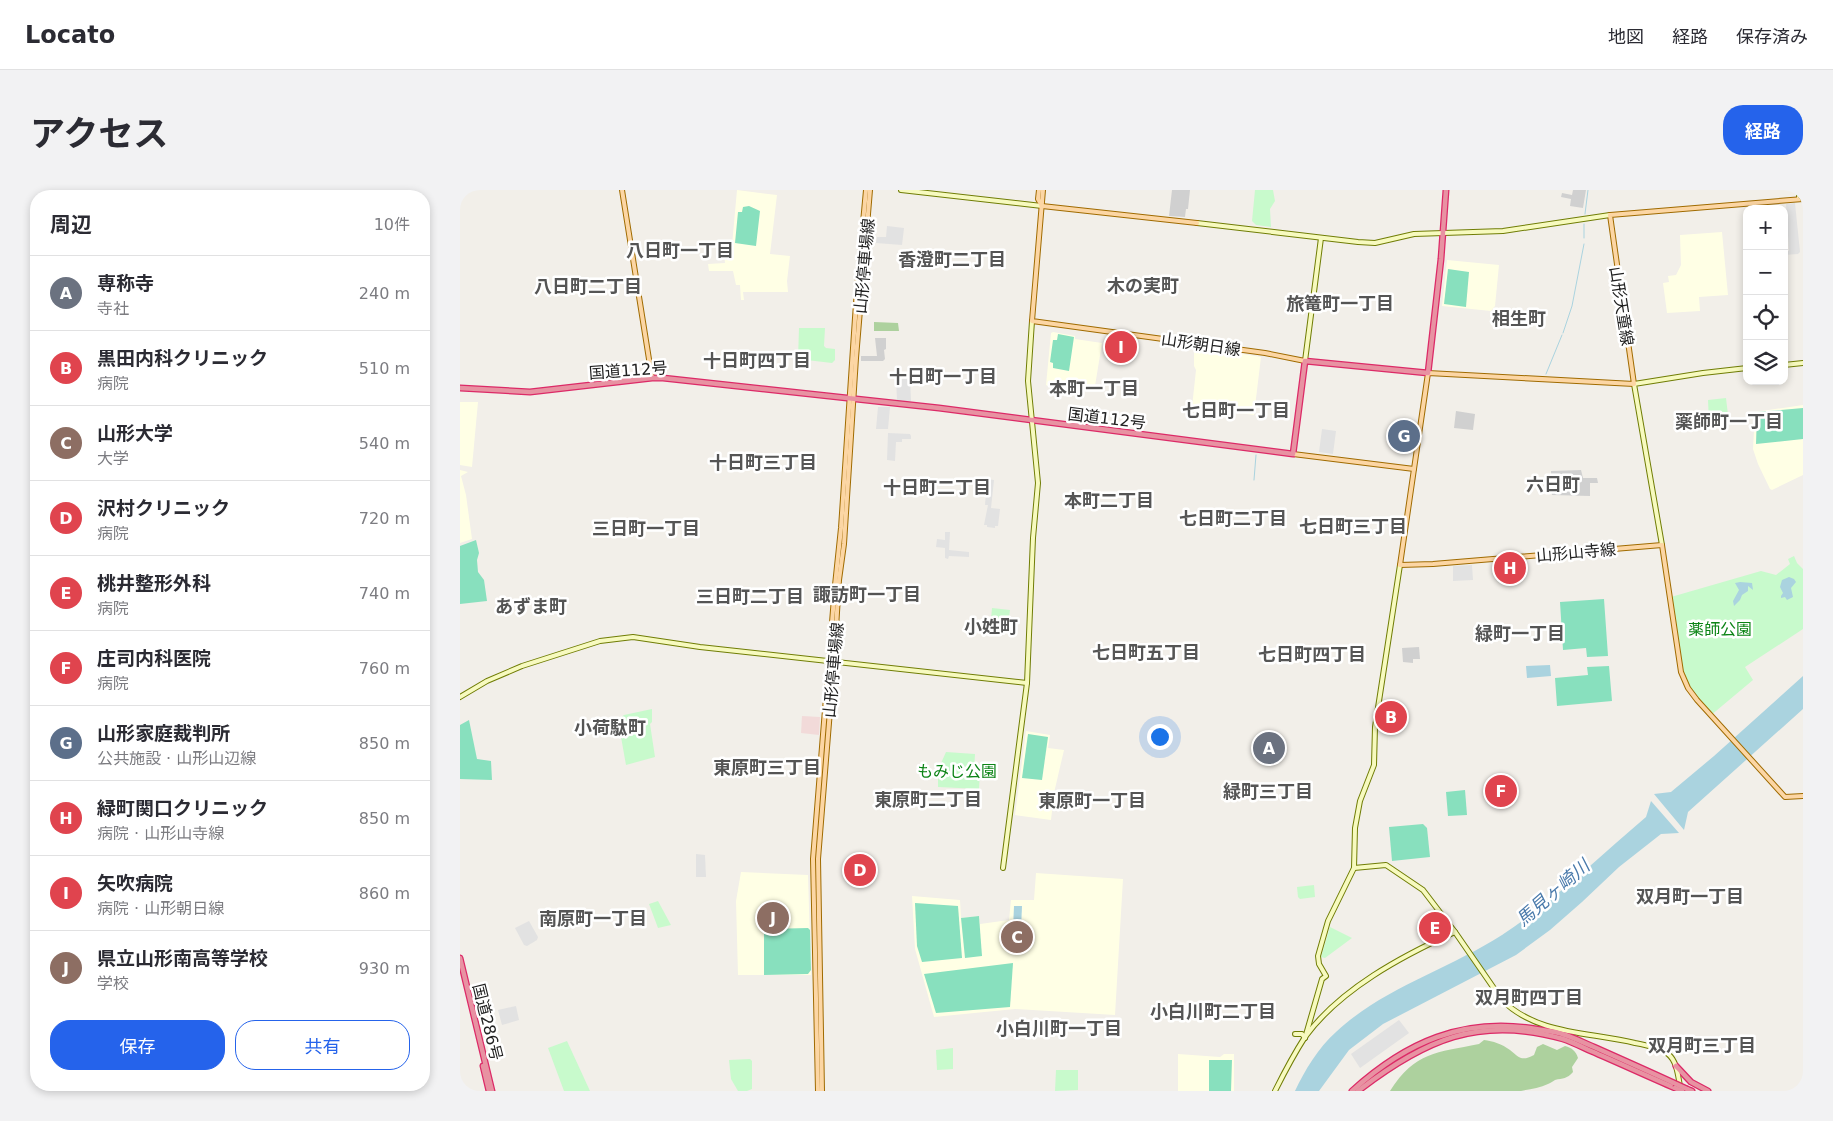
<!DOCTYPE html>
<html lang="ja">
<head>
<meta charset="utf-8">
<style>
	body { margin:0; font-family:"DejaVu Sans","Noto Sans JP",sans-serif; background:#f2f2f3; color:#2b2b33 }
	.controls { position:absolute; right:15px; top:15px; display:grid; overflow:hidden; border-radius:10px; box-shadow:0 2px 8px #0003 }
	.controls button { width:45px; height:45px; display:grid; place-items:center; padding:0; border:0; border-bottom:1px solid #e1e1e2; background:#fff; color:#2b2b33; font:25px sans-serif }
	.you { position:absolute; left:699px; top:546px; width:18px; height:18px; margin:-12px; border:4px solid #fff; border-radius:50%; background:#1a73e8; box-shadow:0 0 0 8px #1a73e833 }
	.badge { display:grid; place-items:center; width:32px; height:32px; border-radius:50%; background:#2563eb; color:#fff; font-size:16px; font-weight:700 }
	.pin { position:absolute; translate:-50% -50%; border:2px solid #fff; box-shadow:0 1px 5px #0006 }
	.list { margin:0; padding:0; list-style:none }
	h2 { display:flex; justify-content:space-between; align-items:center; height:65px; margin:0; padding:0 20px; font-size:21px }
	h2 small { font-size:16px; font-weight:400; color:#7c7c81 }
	.list li { display:grid; grid-template-columns:32px 1fr auto; gap:15px; align-items:center; box-sizing:border-box; height:75px; padding:0 20px; border-top:1px solid #e1e1e2 }
	.list b { display:block; font-size:19px; white-space:nowrap }
	.list p { margin:0; font-size:16px; white-space:nowrap; color:#7c7c81 }
	.list em { font-size:16px; font-style:normal; color:#7c7c81 }
	.actions { display:flex; gap:10px; padding:15px 20px }
	.actions a { flex:1; padding:11px 0; border:1px solid #2563eb; border-radius:20px; text-align:center; font-size:18px; color:#2563eb }
	.actions .main { background:#2563eb; color:#fff }
	.icon { flex:none; width:28px; height:28px; fill:none; stroke:currentColor; stroke-width:2; stroke-linecap:round; stroke-linejoin:round }
	.map { position:relative; flex:none; width:1343px; height:901px; overflow:hidden; border-radius:20px }
	header { display:flex; align-items:center; gap:30px; box-sizing:border-box; height:70px; padding:0 25px; background:#fff; border-bottom:1px solid #e1e1e2 }
	header strong { font-size:24px }
	nav { display:flex; gap:28px; margin-inline-start:auto; font-size:18px }
	.intro { display:flex; align-items:center; justify-content:space-between; box-sizing:border-box; height:120px; padding:0 30px }
	h1 { margin:0; font-size:35px }
	.button { padding:12px 22px; border-radius:20px; background:#2563eb; color:#fff; font-size:18px; font-weight:700 }
	main { display:flex; gap:30px; padding:0 30px }
	aside { flex:1; background:#fff; border-radius:20px; box-shadow:0 2px 8px #0003 }
	.map>svg:first-child { display:block }
</style>
</head>
<body>
<header>
<strong>Locato</strong>
<nav><a>地図</a><a>経路</a><a>保存済み</a></nav>
</header>
<div class="intro"><h1>アクセス</h1><a class="button">経路</a></div>
<main>
<aside>
<h2>周辺<small>10件</small></h2>
<ul class="list">
<li><span class="badge" style="background:#6b7280">A</span><div><b>専称寺</b><p>寺社</p></div><em>240 m</em></li>
<li><span class="badge" style="background:#e0444e">B</span><div><b>黒田内科クリニック</b><p>病院</p></div><em>510 m</em></li>
<li><span class="badge" style="background:#8d6e63">C</span><div><b>山形大学</b><p>大学</p></div><em>540 m</em></li>
<li><span class="badge" style="background:#e0444e">D</span><div><b>沢村クリニック</b><p>病院</p></div><em>720 m</em></li>
<li><span class="badge" style="background:#e0444e">E</span><div><b>桃井整形外科</b><p>病院</p></div><em>740 m</em></li>
<li><span class="badge" style="background:#e0444e">F</span><div><b>庄司内科医院</b><p>病院</p></div><em>760 m</em></li>
<li><span class="badge" style="background:#5c6f8a">G</span><div><b>山形家庭裁判所</b><p>公共施設 · 山形山辺線</p></div><em>850 m</em></li>
<li><span class="badge" style="background:#e0444e">H</span><div><b>緑町関口クリニック</b><p>病院 · 山形山寺線</p></div><em>850 m</em></li>
<li><span class="badge" style="background:#e0444e">I</span><div><b>矢吹病院</b><p>病院 · 山形朝日線</p></div><em>860 m</em></li>
<li><span class="badge" style="background:#8d6e63">J</span><div><b>県立山形南高等学校</b><p>学校</p></div><em>930 m</em></li>
</ul>
<div class="actions"><a class="main">保存</a><a>共有</a></div>
</aside>
<div class="map">
<svg width="1343" height="901" viewBox="0 0 1343 901">
	<rect width="100%" height="100%" fill="#f2efe9"/>
	<polygon fill="#f2dad9" points="342,526 360,527 359,545 341,543"/>
	<g fill="#ffffe5">
		<polygon points="277,0 317,5 310,64 330,66 327,91 328,102 283,102 284,110 281,110 280,95 276,95 273,81 249,81 248,74 265,73 263,54 272,55"/>
		<polygon points="1262,42 1268,105 1239,107 1240,121 1207,123 1203,93 1209,92 1208,86 1216,85 1221,75 1220,45"/>
		<polygon points="987,70 1039,75 1035,116 1031,121 982,116"/>
		<polygon points="593,142 615,146 615,149 642,153 635,196 629,200 588,196 586,195 591,143"/>
		<polygon points="651,143 674,146 671,171 647,167"/>
		<polygon points="734,156 801,167 794,225 732,217 736,180 734,176"/>
		<polygon points="0,212 18,212 12,277 0,275"/>
		<polygon points="1343,215 1343,285 1312,300 1310,299 1298,274 1293,259 1295,222"/>
		<polygon points="0,280 8,282 1,286 6,305 12,349 0,353"/>
		<polygon points="566,541 590,545 588,558 604,560 594,603 591,630 555,625"/>
		<polygon points="281,682 348,685 351,785 278,785 276,711"/>
		<polygon points="576,683 663,689 655,825 555,819 474,827 455,759 452,706 500,710 501,728 519,726 520,734 549,730 551,710 574,710"/>
		<polygon points="718,864 760,867 764,864 774,864 774,901 718,901"/>
	</g>
	<g fill="#d0d0d0">
		<polygon points="712,0 730,0 728,19 726,19 725,27 709,26"/>
		<polygon points="1113,0 1126,0 1123,18 1110,16 1111,9 1101,7 1102,3 1112,5"/>
		<polygon points="415,148 426,148 426,159 424,160 425,169 423,171 401,171 401,166 417,166"/>
		<polygon points="996,221 1015,224 1013,240 994,238"/>
		<polygon points="1121,280 1123,288 1137,288 1138,293 1130,293 1130,306 1092,305 1091,281"/>
		<polygon points="959,457 960,469 953,469 953,473 943,472 942,458"/>
	</g>
	<g fill="#add19e">
		<polygon points="414,132 438,133 439,141 414,141"/>
		<path d="M1024 850C1033 851 1042 854 1050 860 1059 867 1061 872 1074 865L1077 857 1083 854 1097 860 1105 856C1112 858 1116 861 1118 868L1112 877 1113 882C1107 889 1103 888 1095 890 1093 891 1091 893 1088 894 1080 898 1070 899 1061 901H930C956 861 976 863 1019 854Z"/>
	</g>
	<g fill="#c8facc">
		<polygon points="795,0 813,0 815,11 810,19 811,37 796,35 792,31"/>
		<polygon points="339,138 365,138 364,156 366,158 375,159 375,170 372,173 338,169"/>
		<polygon points="1266,208 1268,225 1249,233 1248,210"/>
		<polygon points="1334,366 1337,373 1343,379 1343,439 1285,477 1293,490 1250,526 1228,498 1220,475 1211,407 1301,381 1316,385 1330,374 1328,369"/>
		<polygon points="532,418 550,420 548,435 544,434 543,441 530,440"/>
		<polygon points="192,519 192,532 190,534 195,567 166,575 158,530 164,525"/>
		<polygon points="486,562 515,564 514,581 520,582 519,599 478,597 478,580"/>
		<polygon points="854,695 855,707 840,709 838,707 837,697"/>
		<polygon points="198,711 211,735 198,738 189,714"/>
		<polygon points="870,737 892,748 865,768 861,767"/>
		<polygon points="107,851 130,901 104,901 88,858"/>
		<polygon points="493,858 493,879 477,880 476,860"/>
		<polygon points="290,869 292,871 292,899 287,901 278,901 271,889 269,870"/>
		<polygon points="596,880 618,880 618,900 595,901"/>
	</g>
	<g fill="#88e0be">
		<polygon points="289,16 300,21 296,56 275,53 278,22 282,22 283,17"/>
		<polygon points="988,79 1009,82 1006,117 984,114"/>
		<polygon points="598,144 614,147 609,181 593,178 593,173 590,172 593,150 597,150"/>
		<polygon points="1343,218 1343,249 1296,254 1297,222"/>
		<polygon points="16,350 19,363 17,370 18,382 24,390 27,411 0,414 0,356"/>
		<polygon points="1144,409 1148,466 1127,467 1126,458 1103,460 1100,412"/>
		<polygon points="1149,476 1152,511 1097,516 1095,488 1128,485 1127,477"/>
		<polygon points="9,530 17,569 31,571 32,590 0,589 0,535"/>
		<polygon points="568,544 588,547 582,590 562,588"/>
		<polygon points="1005,600 1007,625 988,626 986,602"/>
		<polygon points="963,634 967,638 970,667 932,671 929,637"/>
		<polygon points="455,713 498,716 502,768 462,772 457,756"/>
		<polygon points="519,726 522,766 505,768 501,728"/>
		<polygon points="348,738 350,740 351,780 348,784 304,785 304,744 308,739"/>
		<polygon points="553,773 550,817 476,823 464,784"/>
		<polygon points="749,870 772,870 771,901 749,901"/>
	</g>
	<g fill="#e2e2e2">
		<polygon points="1335,13 1340,62 1338,64 1324,65 1324,62 1329,61 1326,14"/>
		<polygon points="427,36 444,38 442,55 416,53 417,47 426,47"/>
		<polygon points="436,185 450,186 451,211 449,212 437,211"/>
		<polygon points="418,217 430,217 428,239 416,239"/>
		<polygon points="862,239 876,241 873,264 859,262"/>
		<polygon points="428,243 450,244 451,246 451,249 442,249 442,252 436,252 435,271 427,270"/>
		<polygon points="527,289 534,290 531,318 540,319 538,336 535,336 535,338 527,337 527,335 524,335 528,315 525,315"/>
		<polygon points="485,342 490,342 489,360 509,362 509,367 489,366 488,369 485,368 485,358 476,357 477,349 485,350"/>
		<polygon points="1012,375 1013,390 993,391 993,376"/>
		<polygon points="236,664 245,665 246,687 236,687"/>
		<polygon points="69,731 78,747 77,750 67,756 64,755 55,738"/>
		<polygon points="56,816 59,830 42,835 38,820"/>
		<polygon points="939,830 949,843 900,878 891,864"/>
	</g>
	<g fill="#aad3df">
		<polygon points="1329,387 1334,389 1336,392 1331,398 1333,407 1327,410 1325,407 1321,408 1321,406 1323,403 1320,397 1322,390"/>
		<polygon points="1280,392 1292,393 1293,400 1288,396 1288,401 1282,405 1280,410 1274,416 1273,411 1279,400 1275,393"/>
		<polygon points="1090,475 1091,486 1067,488 1066,476"/>
		<polygon points="1343,486 1343,519 1228,622 1224,640 1194,604 1211,602 1254,566"/>
		<path d="M1191 611 1219 643 1201 644 1159 677 1122 712 1090 740 1056 765 923 834 889 860 859 901H835C845 880 858 858 876 842 923 798 989 779 1042 745 1094 711 1139 667 1186 627Z"/>
		<polygon points="554,716 562,716 561,739 553,739"/>
	</g>
	<g fill="none" stroke-linecap="round" stroke-linejoin="round">
		<g stroke="#aad3df" stroke-width="1">
			<polyline points="1125,24 1128,0"/>
			<polyline points="1124,48 1124,34"/>
			<polyline points="1103,143 1112,116 1124,54"/>
			<polyline points="1086,184 1102,145"/>
			<polyline points="794,290 796,265"/>
		</g>
		<defs>
			<g id="secondary">
				<polyline points="0,0 2,0"/>
				<polyline points="441,0 582,16"/>
				<polyline points="1339,9 1339,0"/>
				<polyline points="737,33 898,52 915,53 954,44 1043,41 1150,25"/>
				<polyline points="845,171 861,48"/>
				<polyline points="1324,175 1343,173"/>
				<polyline points="1202,355 1174,194 1243,183 1287,178"/>
				<polyline points="0,507 27,491 62,476 140,451 173,447 240,457 567,493"/>
				<polyline points="543,678 567,493 573,348 578,293 568,191 572,131"/>
				<path d="M894 678 926 675 963 700 995 742 1042 810C1077 845 1130 842 1175 853 1186 855 1200 858 1208 864 1217 871 1218 886 1220 896"/>
				<polyline points="835,844 842,844 845,848"/>
				<polyline points="845,848 862,789 866,786 859,774 858,766 868,731 894,678 895,638 900,611 914,575 915,537 940,375"/>
				<path d="M815 901C824 883 834 864 845 847 880 799 942 766 995 742"/>
			</g>
			<g id="primary">
				<polyline points="162,0 192,188"/>
				<polyline points="579,0 578,9 582,16"/>
				<polyline points="583,0 572,131 805,163 845,171"/>
				<polyline points="1343,9 1150,25 1174,194 968,183 940,375 973,374 1202,355 1221,482 1228,498 1237,510 1325,607 1343,606"/>
				<polyline points="582,16 737,33"/>
				<polyline points="833,264 954,279"/>
				<polyline points="358,901 353,669 375,395 381,338 397,98 406,0"/>
				<polyline points="362,901 358,669 374,471 379,390 384,354 396,168 410,0"/>
			</g>
			<g id="highway">
				<polyline points="0,198 70,202 192,188 203,188 479,218 833,264 845,171 968,183 981,69 986,0"/>
				<polyline points="0,768 32,901"/>
				<polyline points="23,876 29,901"/>
				<polyline points="1216,876 1231,892 1248,901"/>
				<polyline points="1227,899 1232,901"/>
				<path d="M892 901C946 852 1003 827 1076 839 1085 841 1094 841 1102 844 1113 847 1124 853 1134 857 1161 869 1188 881 1214 893"/>
				<path d="M898 901C964 850 1019 825 1103 849 1112 852 1122 857 1131 861 1159 873 1187 886 1215 898"/>
			</g>
		</defs>
		<use href="#secondary" stroke="#707d05" stroke-width="6"/>
		<use href="#primary" stroke="#a06b00" stroke-width="6"/>
		<use href="#highway" stroke="#dc2a67" stroke-width="7"/>
		<use href="#secondary" stroke="#f7fabf" stroke-width="4"/>
		<use href="#primary" stroke="#fcd6a4" stroke-width="4"/>
		<use href="#highway" stroke="#e892a2" stroke-width="4.5"/>
		<defs>
			<g id="highway-bridge">
				<polyline points="1214,893 1227,899"/>
				<polyline points="1215,898 1222,901"/>
			</g>
		</defs>
		<use href="#highway-bridge" stroke="#dc2a67" stroke-width="7" stroke-linecap="butt"/>
		<use href="#highway-bridge" stroke="#e892a2" stroke-width="4.5"/>
	</g>
	<g text-anchor="middle" stroke-width="5" stroke-linejoin="round" paint-order="stroke">
		<g font-size="16" fill="#222" stroke="#fff">
			<text transform="translate(404 76) rotate(-85)" y="6">山形停車場線</text>
			<text transform="translate(1162 116) rotate(81)" y="6">山形天童線</text>
			<text transform="translate(741 154) rotate(8)" y="6">山形朝日線</text>
			<text transform="translate(168 180) rotate(-4)" y="6">国道112号</text>
			<text transform="translate(647 228) rotate(7)" y="6">国道112号</text>
			<text transform="translate(1116 362) rotate(-5)" y="6">山形山寺線</text>
			<text transform="translate(373 480) rotate(-85)" y="6">山形停車場線</text>
			<text transform="translate(28 832) rotate(76)" y="6">国道286号</text>
		</g>
		<g font-size="16" fill="#0c8416" stroke="#fff">
			<text x="1260" y="445">薬師公園</text>
			<text x="497" y="587">もみじ公園</text>
		</g>
		<g font-size="18" font-weight="bold" fill="#555" stroke="#fff">
			<text x="220" y="67">八日町一丁目</text>
			<text x="492" y="76">香澄町二丁目</text>
			<text x="683" y="102">木の実町</text>
			<text x="128" y="103">八日町二丁目</text>
			<text x="880" y="120">旅篭町一丁目</text>
			<text x="1059" y="135">相生町</text>
			<text x="297" y="177">十日町四丁目</text>
			<text x="483" y="193">十日町一丁目</text>
			<text x="634" y="205">本町一丁目</text>
			<text x="776" y="227">七日町一丁目</text>
			<text x="1269" y="238">薬師町一丁目</text>
			<text x="303" y="279">十日町三丁目</text>
			<text x="1093" y="301">六日町</text>
			<text x="477" y="304">十日町二丁目</text>
			<text x="649" y="317">本町二丁目</text>
			<text x="773" y="335">七日町二丁目</text>
			<text x="893" y="343">七日町三丁目</text>
			<text x="186" y="345">三日町一丁目</text>
			<text x="407" y="411">諏訪町一丁目</text>
			<text x="290" y="413">三日町二丁目</text>
			<text x="71" y="423">あずま町</text>
			<text x="531" y="443">小姓町</text>
			<text x="1060" y="450">緑町一丁目</text>
			<text x="686" y="469">七日町五丁目</text>
			<text x="852" y="471">七日町四丁目</text>
			<text x="150" y="544">小荷駄町</text>
			<text x="307" y="584">東原町三丁目</text>
			<text x="808" y="608">緑町三丁目</text>
			<text x="468" y="616">東原町二丁目</text>
			<text x="632" y="617">東原町一丁目</text>
			<text x="1230" y="713">双月町一丁目</text>
			<text x="133" y="735">南原町一丁目</text>
			<text x="1069" y="814">双月町四丁目</text>
			<text x="753" y="828">小白川町二丁目</text>
			<text x="599" y="845">小白川町一丁目</text>
			<text x="1242" y="862">双月町三丁目</text>
		</g>
		<g font-size="18" font-style="italic" fill="#4a7aab" stroke="#fff">
			<text transform="translate(1093 703) rotate(-41)" y="6">馬見ヶ崎川</text>
		</g>
	</g>
</svg>
<div class="controls">
<button>+</button>
<button>−</button>
<button><svg class="icon" aria-label="locate" viewBox="0 0 24 24"><circle cx="12" cy="12" r="6"/><path d="M12 2v4M12 18v4M2 12h4M18 12h4"/></svg></button>
<button><svg class="icon" aria-label="layers" viewBox="0 0 24 24"><path d="M12 4l9 5-9 5-9-5zM3 14l9 5 9-5"/></svg></button>
</div>
<div class="you"></div>
<div class="pin badge" style="left:809px;top:558px;background:#6b7280">A</div>
<div class="pin badge" style="left:931px;top:527px;background:#e0444e">B</div>
<div class="pin badge" style="left:557px;top:747px;background:#8d6e63">C</div>
<div class="pin badge" style="left:400px;top:680px;background:#e0444e">D</div>
<div class="pin badge" style="left:975px;top:738px;background:#e0444e">E</div>
<div class="pin badge" style="left:1041px;top:601px;background:#e0444e">F</div>
<div class="pin badge" style="left:944px;top:246px;background:#5c6f8a">G</div>
<div class="pin badge" style="left:1050px;top:378px;background:#e0444e">H</div>
<div class="pin badge" style="left:661px;top:157px;background:#e0444e">I</div>
<div class="pin badge" style="left:313px;top:728px;background:#8d6e63">J</div>
</div>
</main>
</body>
</html>
